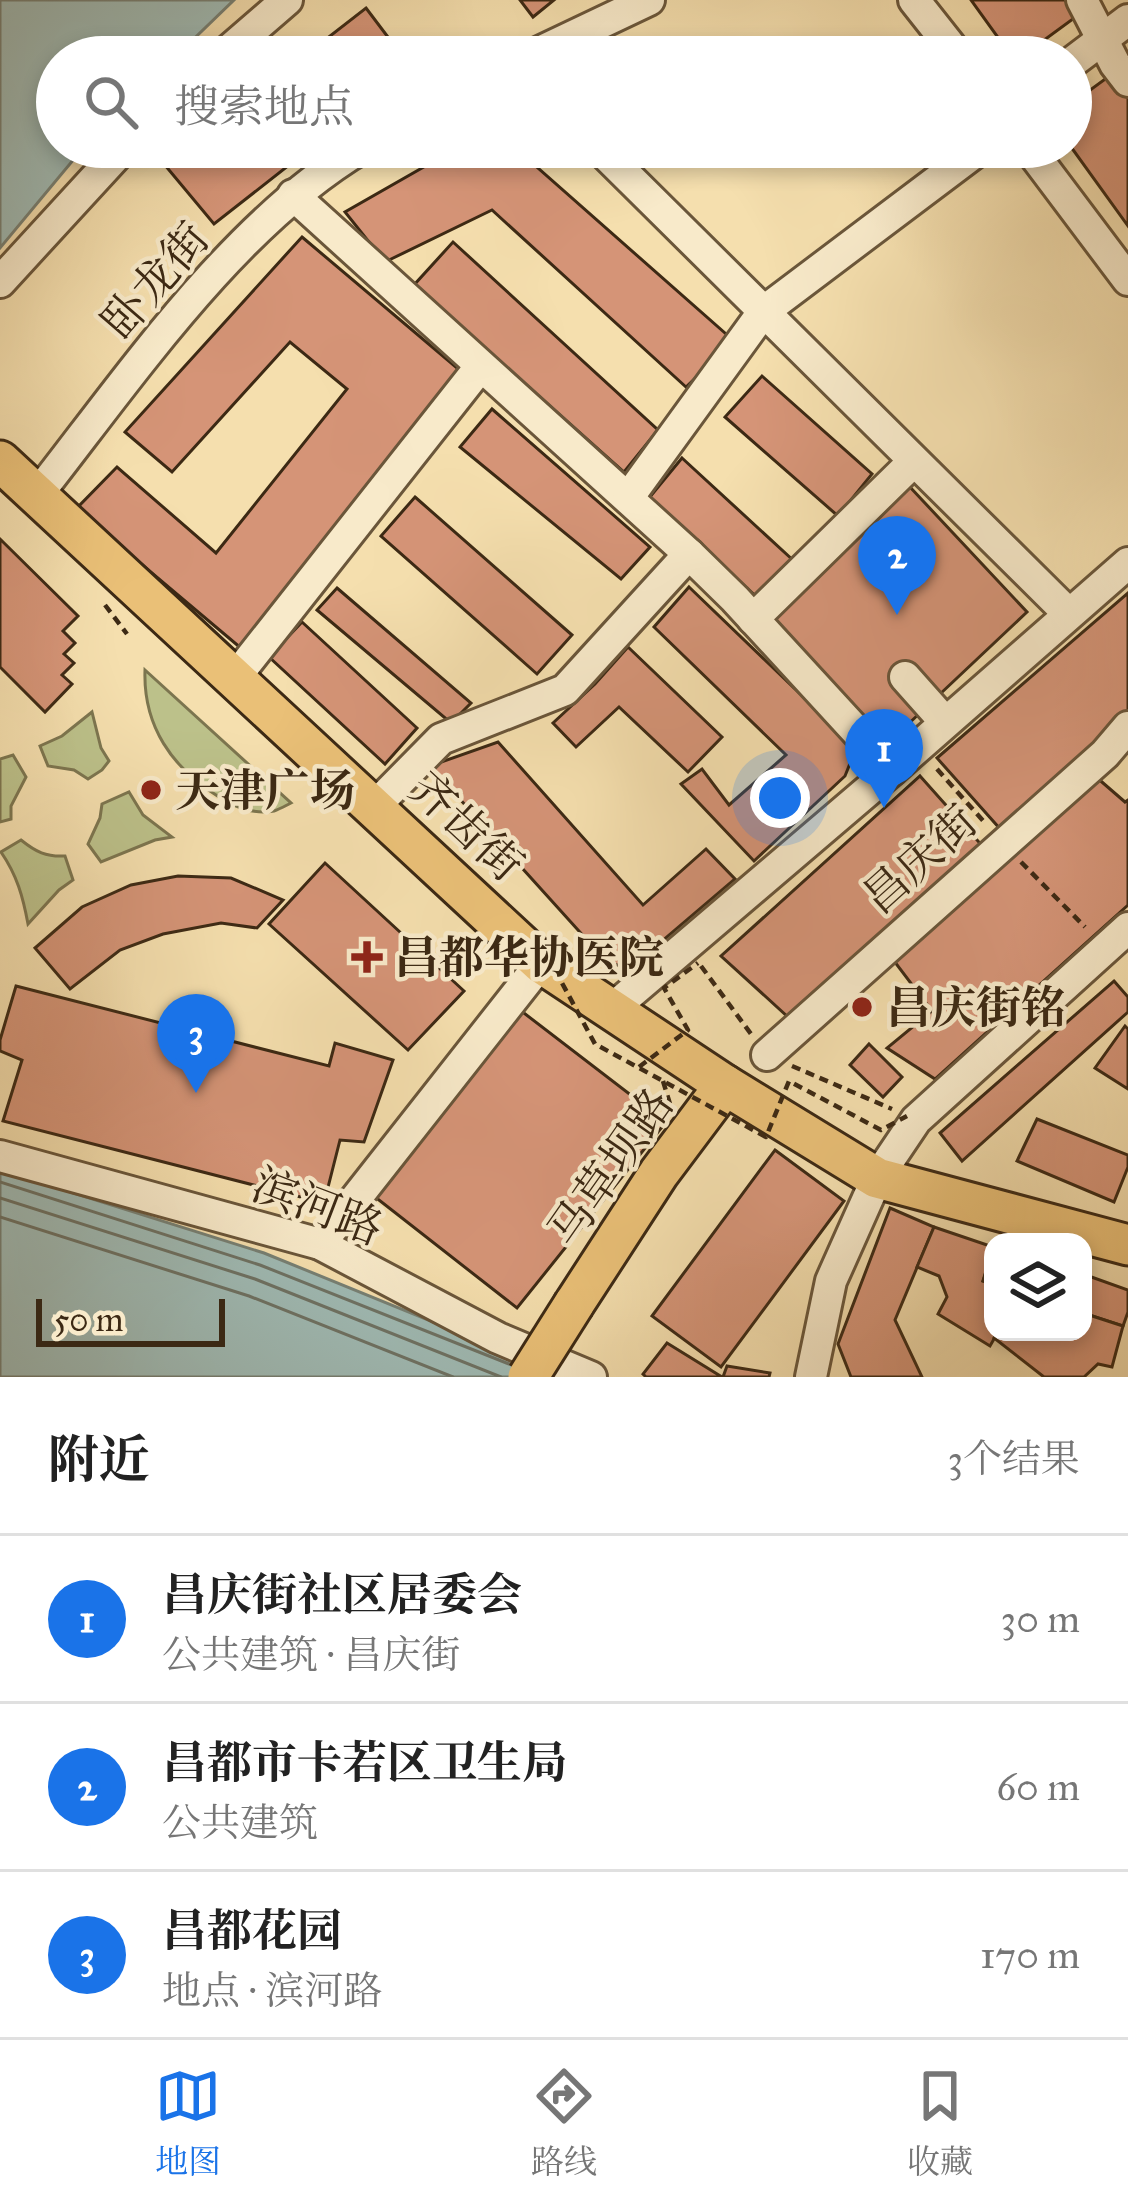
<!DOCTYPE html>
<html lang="zh">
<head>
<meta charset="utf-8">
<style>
	body { margin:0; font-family:"IM FELL Great Primer","Noto Serif SC",serif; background:#f2f2f2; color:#222 }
	.controls { position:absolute; right:36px; bottom:36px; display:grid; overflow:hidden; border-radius:24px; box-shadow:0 6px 18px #0003 }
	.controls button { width:108px; height:108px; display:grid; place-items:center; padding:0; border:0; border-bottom:3px solid #e0e0e0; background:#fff; color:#222; font:60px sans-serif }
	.scale { position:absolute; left:36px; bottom:30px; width:189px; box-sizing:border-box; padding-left:12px; border:6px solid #3c2914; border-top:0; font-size:33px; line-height:42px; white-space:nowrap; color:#3c2914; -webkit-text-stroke:9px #f8eaca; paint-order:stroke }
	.you { position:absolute; left:780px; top:798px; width:42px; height:42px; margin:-30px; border:9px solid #fff; border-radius:50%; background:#1a73e8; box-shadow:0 0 0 18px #1a73e833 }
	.badge { display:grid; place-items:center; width:78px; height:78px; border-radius:50%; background:#1a73e8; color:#fff; font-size:39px; font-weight:700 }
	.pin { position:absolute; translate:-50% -99px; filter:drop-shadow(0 3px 6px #0008) }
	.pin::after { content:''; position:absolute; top:63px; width:42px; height:36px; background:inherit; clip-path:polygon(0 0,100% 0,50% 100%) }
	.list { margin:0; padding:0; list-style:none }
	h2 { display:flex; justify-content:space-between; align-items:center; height:156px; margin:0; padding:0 48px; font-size:51px }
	h2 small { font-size:39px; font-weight:400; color:#767676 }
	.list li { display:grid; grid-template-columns:78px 1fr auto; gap:36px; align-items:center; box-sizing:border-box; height:168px; padding:0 48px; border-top:3px solid #e0e0e0 }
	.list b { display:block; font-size:45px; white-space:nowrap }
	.list p { margin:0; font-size:39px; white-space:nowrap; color:#767676 }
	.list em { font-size:39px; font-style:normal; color:#767676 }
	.icon { flex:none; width:66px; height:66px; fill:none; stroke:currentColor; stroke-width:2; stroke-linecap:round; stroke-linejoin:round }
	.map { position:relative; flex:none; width:1128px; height:1377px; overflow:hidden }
	.search { position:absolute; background:#fff; box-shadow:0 6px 18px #0003; left:36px; right:36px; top:36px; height:132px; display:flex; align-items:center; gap:30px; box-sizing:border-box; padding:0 42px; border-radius:66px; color:#767676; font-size:45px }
	.sheet { height:660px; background:#fff }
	nav { display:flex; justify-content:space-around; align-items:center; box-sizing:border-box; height:168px; border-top:3px solid #e0e0e0; background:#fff; font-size:33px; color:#767676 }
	nav a { display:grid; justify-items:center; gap:6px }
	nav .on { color:#1a73e8 }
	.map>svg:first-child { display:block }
</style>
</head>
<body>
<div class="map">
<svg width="1128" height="1377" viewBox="0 0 1128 1377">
	<rect width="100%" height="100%" fill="#f5dfae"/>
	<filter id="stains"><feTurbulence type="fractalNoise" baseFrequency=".00167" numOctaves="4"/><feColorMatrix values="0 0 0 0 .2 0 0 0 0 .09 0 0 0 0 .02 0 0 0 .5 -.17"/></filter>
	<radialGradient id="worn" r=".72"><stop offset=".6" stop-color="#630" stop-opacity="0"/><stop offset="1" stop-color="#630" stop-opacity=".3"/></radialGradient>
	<g fill="#bcc18a" stroke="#7c754f" stroke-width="3">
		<path d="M145 670 291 803C285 806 280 809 274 811 255 815 234 807 219 797 172 768 143 726 145 670Z"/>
		<polygon points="92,712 101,748 109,761 102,770 88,779 74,770 48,766 40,746 62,736"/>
		<polygon points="13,755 26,777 11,806 11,819 0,822 0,759"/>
		<polygon points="129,792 143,815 172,837 155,840 101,862 88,844 100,818 102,804"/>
		<path d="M21 840C36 852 46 857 65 856L73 880 59 890 28 924C23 897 17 875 1 852Z"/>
	</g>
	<g fill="#9fbab4" stroke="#778074" stroke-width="3">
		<polygon points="0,0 234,0 175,57 57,57 57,147 84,147 0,248"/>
		<polygon points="0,1170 264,1253 568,1377 0,1377"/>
	</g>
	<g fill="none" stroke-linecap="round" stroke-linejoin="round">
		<g stroke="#6e7264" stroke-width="3">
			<polyline points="0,1182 260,1265 509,1364"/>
			<polyline points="0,1198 255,1279 501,1377"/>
			<polyline points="0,1217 249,1296 453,1377"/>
		</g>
	</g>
	<g fill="#d59477" stroke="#3c2914" stroke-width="3">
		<polygon points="520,0 554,0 533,17"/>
		<polygon points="971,0 1065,0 1077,16 1021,57 1012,57"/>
		<polygon points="366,8 403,57 303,57"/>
		<polygon points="1112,74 1128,96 1128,226 1071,147 1071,104"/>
		<polygon points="186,147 312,147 214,224 164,164"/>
		<polygon points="457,148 522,154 734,341 686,387 492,210 385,262 345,212"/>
		<polygon points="302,237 463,373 242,649 76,509 117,467 216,553 347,389 290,342 172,472 125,432"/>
		<polygon points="453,242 658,430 624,472 414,285"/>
		<polygon points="762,376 872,474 838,516 725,417"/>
		<polygon points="492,409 650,547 621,579 460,447"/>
		<polygon points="682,458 795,562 760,600 649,498"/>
		<polygon points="909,486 1027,612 886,745 768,619"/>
		<polygon points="415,497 572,635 537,674 381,536"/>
		<polygon points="0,539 78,616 63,631 75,643 64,654 74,663 62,675 72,684 45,712 0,667"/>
		<polygon points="689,587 845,737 853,756 845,776 754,861 681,784 702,769 729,805 786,755 654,627"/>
		<polygon points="337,588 471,703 451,723 317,610"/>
		<polygon points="1128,593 1128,713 1002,831 937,758"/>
		<polygon points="302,622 417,728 385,764 269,657"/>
		<polygon points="628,647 722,737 688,772 619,707 576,747 553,723 595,684"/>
		<polygon points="498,742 643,905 706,849 735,879 640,960 620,966 606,961 430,766"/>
		<polygon points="920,776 986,850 788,1017 721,956"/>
		<polygon points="1095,776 1125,802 1128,800 1128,905 935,1079 887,1048 932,1011 891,957"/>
		<polygon points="325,863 464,991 408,1050 269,924"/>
		<polygon points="178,876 231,878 283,900 257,928 221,923 163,934 120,950 70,989 35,948 82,907 131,885"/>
		<polygon points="1114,981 1128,997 1128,1012 962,1161 940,1133"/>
		<polygon points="16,986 329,1066 335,1043 393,1060 364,1142 340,1140 324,1203 3,1121 22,1060 0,1051 0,1040"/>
		<polygon points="520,1010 666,1122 517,1308 370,1193"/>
		<polygon points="1125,1026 1128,1029 1128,1089 1095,1068"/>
		<polygon points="869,1044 902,1077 883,1097 850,1065"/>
		<polygon points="1037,1119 1128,1155 1128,1167 1114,1202 1017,1161"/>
		<polygon points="775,1150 844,1201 721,1367 652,1316"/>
		<polygon points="890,1208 934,1227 895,1320 922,1377 851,1377 838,1344"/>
		<polygon points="934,1227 993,1247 983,1281 993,1284 993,1332 998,1332 990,1346 938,1314 947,1297 939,1276 917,1267"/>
		<polygon points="993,1252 993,1284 983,1281"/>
		<polygon points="1083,1274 1128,1290 1128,1312 1123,1326 1083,1313"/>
		<polygon points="1083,1313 1123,1326 1112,1367 1098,1364 1084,1377 1044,1377 994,1338 998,1332 1083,1332"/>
		<polygon points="667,1343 722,1377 646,1377 643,1374"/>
		<polygon points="727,1366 770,1373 769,1377 723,1377"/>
	</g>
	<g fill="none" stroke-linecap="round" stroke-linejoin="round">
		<defs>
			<g id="minor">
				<polyline points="914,0 959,57"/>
				<polyline points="1082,0 1115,64 1128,81"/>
				<polyline points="221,57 287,0"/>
				<polyline points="529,57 649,0"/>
				<polyline points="1071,63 1128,20"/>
				<polyline points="598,147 1069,614"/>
				<polyline points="1028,147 1128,280"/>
				<polyline points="293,195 689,554 735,599 892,770"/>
				<polyline points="0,282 124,147"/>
				<path d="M37 495C129 378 234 223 363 147"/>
				<polyline points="628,498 763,312 982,147"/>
				<polyline points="753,619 914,461"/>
				<polyline points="905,677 945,722"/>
				<polyline points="234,679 480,367"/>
				<polyline points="375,806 441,739 565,690 689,554"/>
				<polyline points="612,1009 892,770 1128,563"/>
				<polyline points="767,1055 1105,754 1128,727"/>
				<polyline points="0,1156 320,1244 498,1338 591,1377"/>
				<polyline points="320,1244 541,963"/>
				<polyline points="811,1377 831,1281 877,1178 916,1120 1128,928"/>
			</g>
			<g id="major">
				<polyline points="0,461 541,963 725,1085 877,1178 1128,1245"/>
				<polyline points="574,1304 659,1173 725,1085"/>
			</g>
		</defs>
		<use href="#minor" stroke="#6a563a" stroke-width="36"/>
		<use href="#major" stroke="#3c2914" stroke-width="45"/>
		<g stroke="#3c2914" stroke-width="4.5" stroke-dasharray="9 6" stroke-linecap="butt">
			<polyline points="105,605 127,634"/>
			<polyline points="937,769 985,823"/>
			<polyline points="1021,862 1085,927"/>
			<polyline points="701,966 751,1034"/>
			<polyline points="792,1066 892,1109"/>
			<polyline points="663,1081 670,1104"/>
		</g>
		<use href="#minor" stroke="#f8eaca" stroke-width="30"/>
		<use href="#major" stroke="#eac077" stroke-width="39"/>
		<defs>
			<polyline id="major-bridge" points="528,1377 574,1304"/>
		</defs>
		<use href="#major-bridge" stroke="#3c2914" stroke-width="45" stroke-linecap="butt"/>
		<g stroke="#3c2914" stroke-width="4.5" stroke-dasharray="9 6" stroke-linecap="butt">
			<polyline points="555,970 595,1044 766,1137 789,1081 881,1130 907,1116"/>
			<polyline points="639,1067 688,1030 664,988 698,963"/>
		</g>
		<use href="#major-bridge" stroke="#eac077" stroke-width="39"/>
	</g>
	<g fill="#8f2418" stroke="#f8eaca" stroke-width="4.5">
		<circle cx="151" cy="790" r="12"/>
		<path d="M361 939h12v12h12v12h-12v12h-12v-12h-12v-12h12z"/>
		<circle cx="862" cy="1007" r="12"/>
	</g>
	<g text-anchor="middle" stroke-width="9" stroke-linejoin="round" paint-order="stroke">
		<g font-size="45" fill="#3c2914" stroke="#f8eaca">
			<text transform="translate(155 280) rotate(-49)" y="16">卧龙街</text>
			<text transform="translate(467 826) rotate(43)" y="16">齐齿街</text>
			<text transform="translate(919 859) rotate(-42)" y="16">昌庆街</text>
			<text transform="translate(610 1167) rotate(-55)" y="16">马草坝路</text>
			<text transform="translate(318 1206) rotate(21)" y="16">滨河路</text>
		</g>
		<g font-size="45" font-weight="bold" fill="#3c2914" stroke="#f8eaca" text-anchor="start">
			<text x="175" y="806">天津广场</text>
			<text x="394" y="973">昌都华协医院</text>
			<text x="886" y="1023">昌庆街铭</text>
		</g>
	</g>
	<rect width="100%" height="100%" filter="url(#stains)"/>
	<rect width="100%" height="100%" fill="url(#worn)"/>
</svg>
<div class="controls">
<button><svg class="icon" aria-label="layers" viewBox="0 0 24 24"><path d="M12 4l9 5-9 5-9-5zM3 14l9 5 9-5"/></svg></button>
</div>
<div class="scale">50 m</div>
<div class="you"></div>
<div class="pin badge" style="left:884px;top:808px">1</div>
<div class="pin badge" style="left:897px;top:615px">2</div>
<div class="pin badge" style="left:196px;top:1093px">3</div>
<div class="search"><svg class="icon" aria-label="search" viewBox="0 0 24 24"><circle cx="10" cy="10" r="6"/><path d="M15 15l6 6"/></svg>搜索地点</div>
</div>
<section class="sheet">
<h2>附近<small>3个结果</small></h2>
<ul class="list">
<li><span class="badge">1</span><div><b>昌庆街社区居委会</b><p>公共建筑 · 昌庆街</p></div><em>30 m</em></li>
<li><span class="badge">2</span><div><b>昌都市卡若区卫生局</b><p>公共建筑</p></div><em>60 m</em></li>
<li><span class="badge">3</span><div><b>昌都花园</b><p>地点 · 滨河路</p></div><em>170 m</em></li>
</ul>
</section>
<nav>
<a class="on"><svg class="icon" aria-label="map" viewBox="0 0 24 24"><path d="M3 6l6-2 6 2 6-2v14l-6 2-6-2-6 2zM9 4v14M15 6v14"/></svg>地图</a>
<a><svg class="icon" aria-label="directions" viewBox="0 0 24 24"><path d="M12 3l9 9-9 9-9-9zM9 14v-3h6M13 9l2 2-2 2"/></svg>路线</a>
<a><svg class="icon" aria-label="saved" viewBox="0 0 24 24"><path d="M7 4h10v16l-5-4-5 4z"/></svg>收藏</a>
</nav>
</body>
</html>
